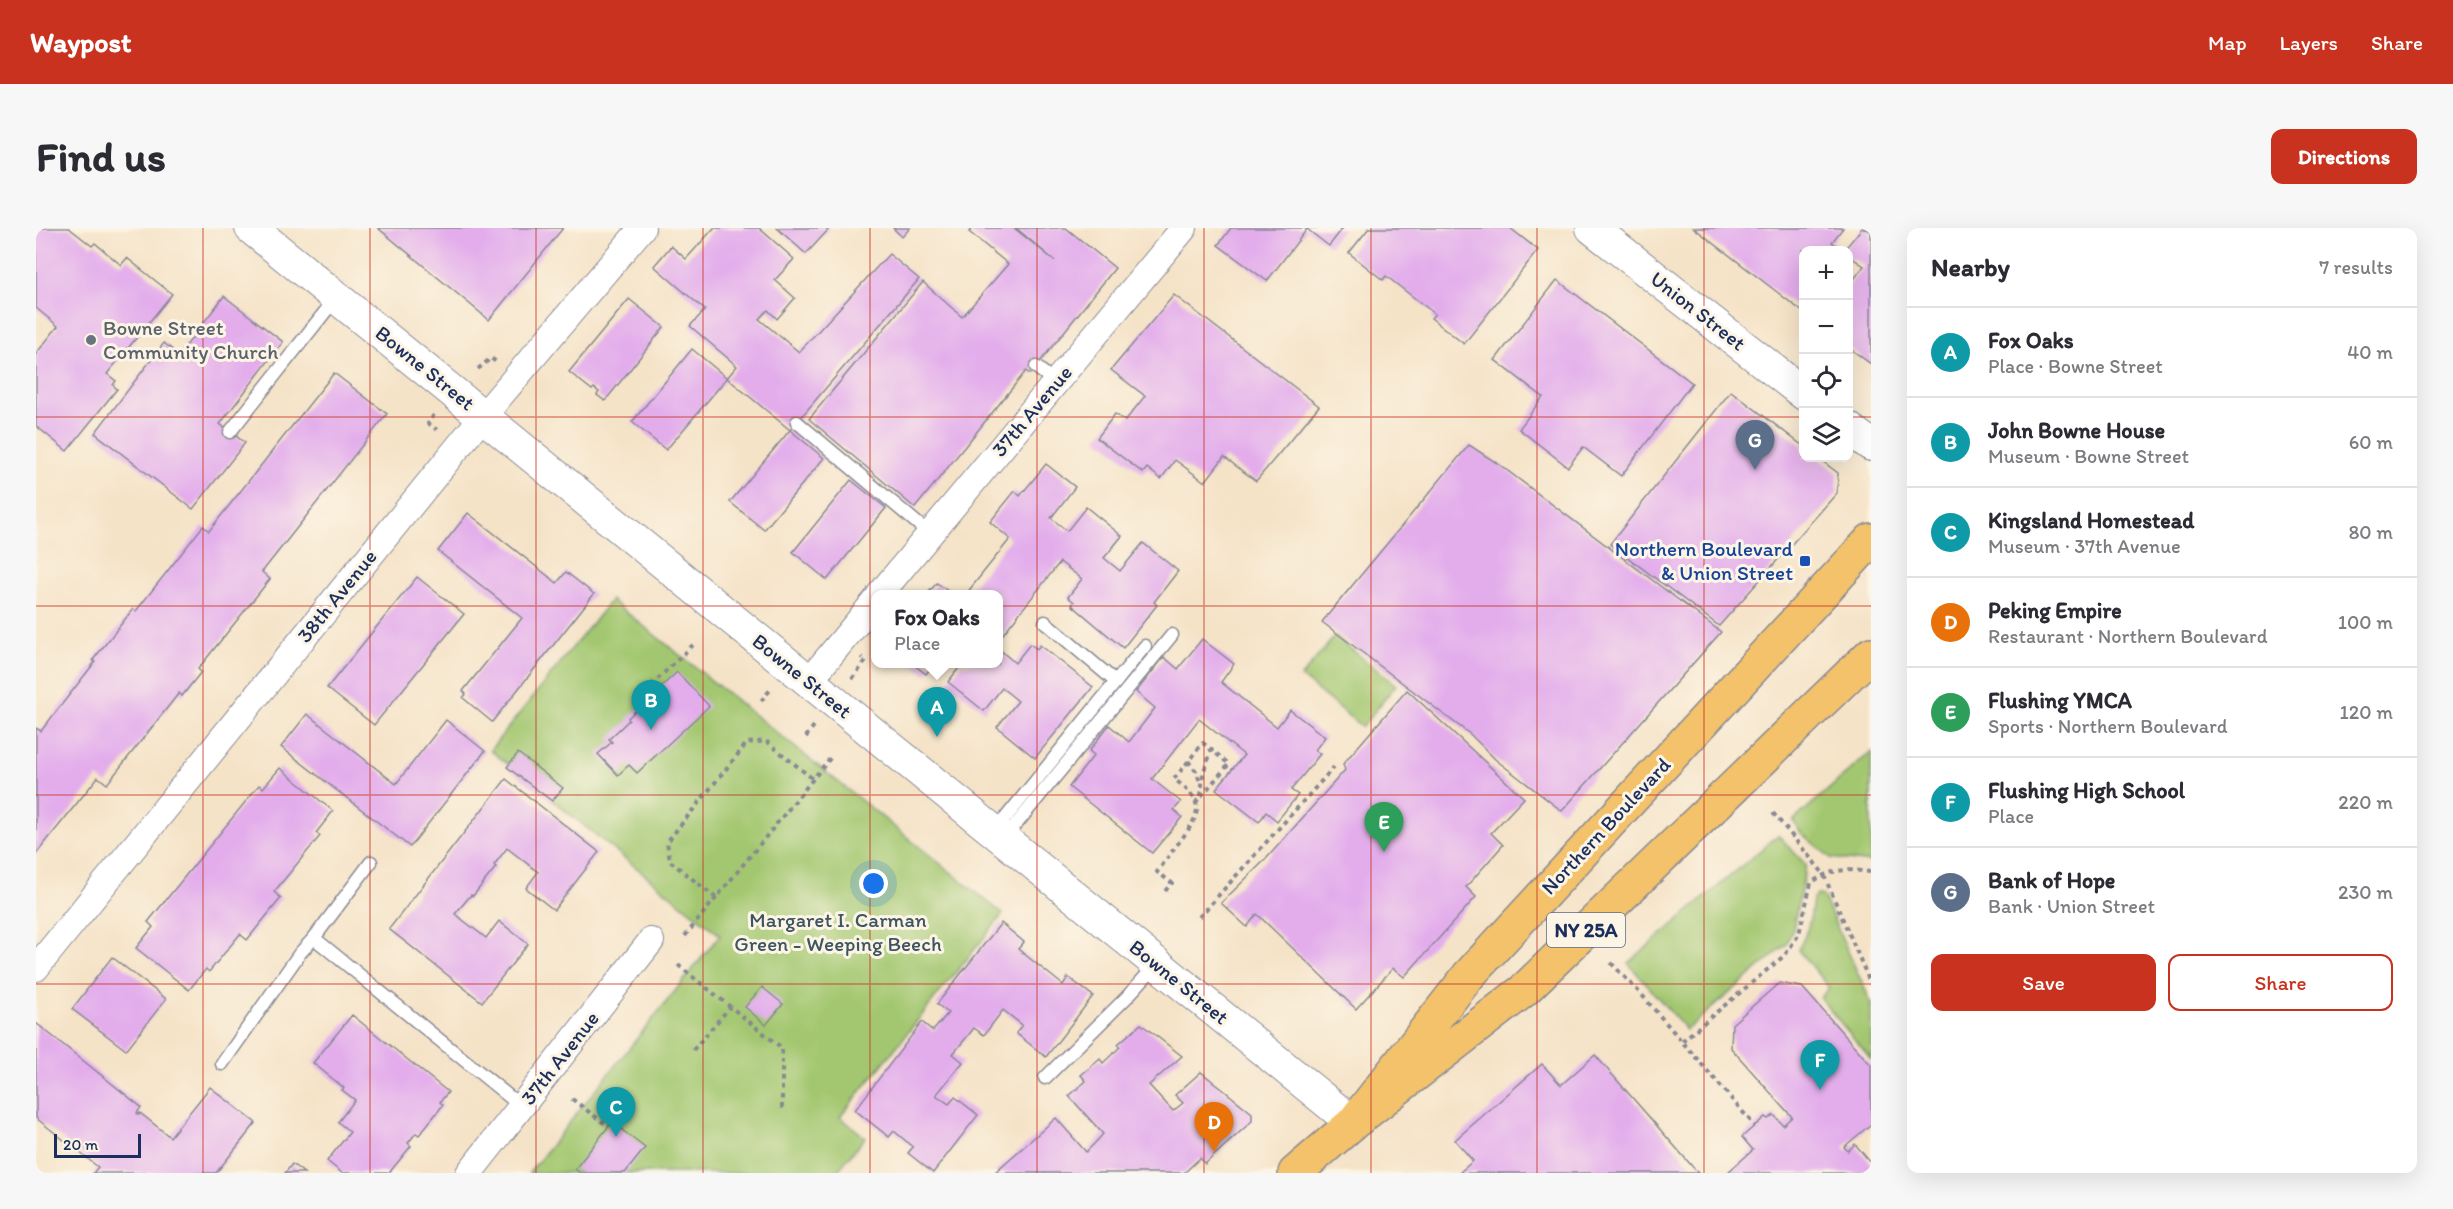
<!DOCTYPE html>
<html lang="en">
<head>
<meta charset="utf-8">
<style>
	body { margin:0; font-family:Itim,sans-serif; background:#f7f7f7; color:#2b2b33 }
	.controls { position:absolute; right:18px; top:18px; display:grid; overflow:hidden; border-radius:12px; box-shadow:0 6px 24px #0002 }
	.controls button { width:54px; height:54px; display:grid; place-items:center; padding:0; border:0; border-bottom:2px solid #e1e1e2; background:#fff; color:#2b2b33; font:30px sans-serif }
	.scale { position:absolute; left:18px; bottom:15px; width:87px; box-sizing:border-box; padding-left:6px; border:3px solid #1b2f5e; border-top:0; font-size:16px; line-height:21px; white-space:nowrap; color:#1b2f5e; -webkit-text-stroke:4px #fcf5e5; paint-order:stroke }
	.you { position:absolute; left:838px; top:656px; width:21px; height:21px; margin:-15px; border:4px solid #fff; border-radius:50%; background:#1a73e8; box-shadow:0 0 0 9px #1a73e833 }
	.badge { display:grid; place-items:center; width:39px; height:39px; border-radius:50%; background:#c8321e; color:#fff; font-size:20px; font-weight:700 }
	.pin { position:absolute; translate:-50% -50px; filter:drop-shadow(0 2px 3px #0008) }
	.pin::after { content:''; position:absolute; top:32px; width:21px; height:18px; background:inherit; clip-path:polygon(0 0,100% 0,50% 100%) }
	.popup { position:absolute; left:835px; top:362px; width:132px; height:78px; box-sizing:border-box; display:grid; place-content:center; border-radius:12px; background:#fff; filter:drop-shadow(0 2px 4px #0005); font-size:20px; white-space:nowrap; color:#7c7c81 }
	.popup b { font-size:22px; color:#2b2b33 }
	.popup::after { content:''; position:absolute; left:50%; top:100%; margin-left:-12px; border:12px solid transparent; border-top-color:#fff }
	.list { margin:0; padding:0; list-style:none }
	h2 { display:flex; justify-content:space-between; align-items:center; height:78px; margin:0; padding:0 24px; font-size:26px }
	h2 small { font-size:20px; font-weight:400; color:#7c7c81 }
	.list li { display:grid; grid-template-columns:39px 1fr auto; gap:18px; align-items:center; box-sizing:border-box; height:90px; padding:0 24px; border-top:2px solid #e1e1e2 }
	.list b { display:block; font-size:22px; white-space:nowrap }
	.list p { margin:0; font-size:20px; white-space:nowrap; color:#7c7c81 }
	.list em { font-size:20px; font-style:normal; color:#7c7c81 }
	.actions { display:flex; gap:12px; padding:18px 24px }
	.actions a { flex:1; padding:14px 0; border:2px solid #c8321e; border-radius:12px; text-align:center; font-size:21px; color:#c8321e }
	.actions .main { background:#c8321e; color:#fff }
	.icon { flex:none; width:33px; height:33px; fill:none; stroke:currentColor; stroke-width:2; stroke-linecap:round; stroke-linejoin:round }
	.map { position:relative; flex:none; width:1835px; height:945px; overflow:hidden; border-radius:12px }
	header { display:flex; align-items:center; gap:36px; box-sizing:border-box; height:84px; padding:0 30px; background:#c8321e; color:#fff }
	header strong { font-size:28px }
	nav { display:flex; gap:33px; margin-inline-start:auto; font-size:21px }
	.intro { display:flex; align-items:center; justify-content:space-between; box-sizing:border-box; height:144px; padding:0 36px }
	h1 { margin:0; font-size:42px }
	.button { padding:15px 27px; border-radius:12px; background:#c8321e; color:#fff; font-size:21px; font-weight:700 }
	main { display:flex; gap:36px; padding:0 36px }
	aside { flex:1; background:#fff; border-radius:12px; box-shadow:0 6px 24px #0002 }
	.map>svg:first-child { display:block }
</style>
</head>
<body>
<header>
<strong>Waypost</strong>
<nav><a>Map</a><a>Layers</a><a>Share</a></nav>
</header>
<div class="intro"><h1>Find us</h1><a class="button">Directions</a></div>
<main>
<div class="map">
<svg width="1835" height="945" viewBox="0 0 1835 945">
	<rect width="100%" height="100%" fill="#fcf5e5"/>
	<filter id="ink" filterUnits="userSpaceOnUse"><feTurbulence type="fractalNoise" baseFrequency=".0167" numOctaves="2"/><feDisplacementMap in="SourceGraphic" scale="12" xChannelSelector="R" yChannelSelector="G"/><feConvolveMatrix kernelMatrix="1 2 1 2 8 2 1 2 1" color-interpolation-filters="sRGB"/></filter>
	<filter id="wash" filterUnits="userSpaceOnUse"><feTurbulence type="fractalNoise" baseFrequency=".008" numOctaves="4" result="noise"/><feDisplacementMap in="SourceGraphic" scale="24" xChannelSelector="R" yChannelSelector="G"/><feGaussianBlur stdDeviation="1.35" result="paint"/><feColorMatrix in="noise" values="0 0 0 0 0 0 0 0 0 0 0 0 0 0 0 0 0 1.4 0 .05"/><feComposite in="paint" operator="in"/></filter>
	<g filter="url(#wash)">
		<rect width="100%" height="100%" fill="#f5e3c8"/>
		<g fill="#a3c770" stroke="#5f7b67" stroke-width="1.5">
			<polygon points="575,372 967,686 804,889 829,909 800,945 493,945 684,707 454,522"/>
			<polygon points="1299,408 1360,457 1326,499 1265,449"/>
			<polygon points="1835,524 1835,635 1795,630 1765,605 1757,593"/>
			<polygon points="1742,607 1770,637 1757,701 1750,717 1650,802 1592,735"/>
			<path d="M1781 667 1787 668 1835 775V831L1784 770 1793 760 1762 722C1771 707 1776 687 1777 670Z"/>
		</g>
		<g id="blocks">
			<g fill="#e3adec">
				<polygon points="0,0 33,0 56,18 59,15 85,37 91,30 136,66 71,146 80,153 77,157 81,161 31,223 0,198 0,126 22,98 0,80"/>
				<polygon points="342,0 527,0 453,92"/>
				<polygon points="678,0 723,0 758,31 739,52 759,70 741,91 732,82 723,91 763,124 853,26 883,51 754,202 691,150 701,138 654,98 669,82 618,38 635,18 650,31"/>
				<polygon points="741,0 794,0 770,26"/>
				<polygon points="857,0 874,0 866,9"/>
				<polygon points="937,0 978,0 1019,33 980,0 1030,0 1079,40 1000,139 994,146 990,143 879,280 773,191 887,54 926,89 972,36 933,4"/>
				<polygon points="1195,0 1307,0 1293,18 1271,1 1231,53 1182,17"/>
				<polygon points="1333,0 1474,0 1502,22 1428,116 1395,90 1399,86 1350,48 1347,52 1313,25"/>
				<polygon points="1658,0 1807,0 1796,14 1807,22 1767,22 1767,84"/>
				<polygon points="1826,0 1835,3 1835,136 1812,119 1812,59 1828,38 1816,30 1812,34 1812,22 1808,22"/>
				<polygon points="1521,52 1656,155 1585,248 1547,219 1532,239 1483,201 1507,169 1459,132"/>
				<polygon points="1138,67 1283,178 1220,253 1188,229 1169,254 1139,232 1125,251 1111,240 1107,245 1061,210 1079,186 1089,193 1109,168 1075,142"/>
				<polygon points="188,68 247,114 184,196 209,215 157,281 59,205 128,115 143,127"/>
				<polygon points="593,71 628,99 569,173 561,167 563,164 558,160 556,162 533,144"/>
				<polygon points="656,121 691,150 630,222 596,194"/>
				<polygon points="298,145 351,186 226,344 234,351 162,441 165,444 146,468 143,465 71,556 62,549 0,626 0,500 5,503 59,434 57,432 97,381 100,383 167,298 173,303"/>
				<polygon points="1695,163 1767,218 1767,230 1782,230 1802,245 1801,265 1683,398 1574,316"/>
				<polygon points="754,202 788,230 728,302 694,274"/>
				<polygon points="1433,217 1464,237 1685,404 1526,583 1460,532 1435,507 1286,394"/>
				<polygon points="1010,236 1039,259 1015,290 1031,303 1050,279 1086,308 1068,330 1084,343 1107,315 1142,343 1118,374 1121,377 1087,420 1036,377 1038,374 1032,369 1046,351 1024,334 963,411 963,366 930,366 974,311 954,294 979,263 984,268"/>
				<polygon points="815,252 850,280 791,352 757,324"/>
				<polygon points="432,285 521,355 530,344 558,366 456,494 427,470 430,466 427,463 486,390 402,323"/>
				<polygon points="381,349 428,386 338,497 291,460"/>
				<polygon points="901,355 916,366 891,366"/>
				<polygon points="1166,411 1198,436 1185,454 1241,499 1254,482 1289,509 1279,522 1284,526 1255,562 1262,567 1241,593 1230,584 1223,594 1180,561 1208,527 1163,491 1116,551 1145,574 1138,582 1146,589 1116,625 1033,559 1058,527 1053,523 1073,497 1093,514 1119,480 1100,464 1128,429 1142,441"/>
				<polygon points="994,416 1001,421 1004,417 1057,459 999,530 961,499 982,473 966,460 948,483 912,454 926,436 962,436 963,421 979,435"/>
				<polygon points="877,436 898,436 890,446"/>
				<polygon points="641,444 673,478 601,545 593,537 582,547 562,526 576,514 573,511 593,492 592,490"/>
				<polygon points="1371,462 1488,570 1455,605 1467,617 1430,659 1440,669 1368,749 1357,740 1320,781 1221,686 1211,699 1185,675 1230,631 1309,542 1307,536"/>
				<polygon points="271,486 360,556 410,492 449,523 374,619 245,519"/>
				<polygon points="482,525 527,560 516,573 471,539"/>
				<polygon points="244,540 297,583 280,605 284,608 238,664 245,670 211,712 204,706 173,744 170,741 153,762 100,720 117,699 112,694 223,557 227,560"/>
				<polygon points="470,551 563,624 518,682 490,660 502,644 471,620 458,637 460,639 437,668 435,667 419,686 450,710 463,693 492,716 446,774 353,701"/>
				<polygon points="965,695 988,714 982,721 1027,757 1032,749 1057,768 1010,829 980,805 986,797 967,782 948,807 938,800 917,826 927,834 900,867 913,876 919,869 942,887 897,945 872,925 877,919 858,903 853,909 819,882 886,794 897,803 912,785 901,776"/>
				<polygon points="76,729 130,771 90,822 36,781"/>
				<polygon points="1743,755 1766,759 1835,837 1835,896 1808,919 1812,923 1819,916 1835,935 1835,945 1691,945 1717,922 1706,909 1729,889 1732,891 1738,887 1747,897 1756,889 1695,820 1696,796"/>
				<polygon points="726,759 747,776 730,797 709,779"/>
				<polygon points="316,787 412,864 404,874 407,877 383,907 380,905 372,915 375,918 353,945 306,945 291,933 314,904 302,894 319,872 306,862 308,860 277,835"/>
				<polygon points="0,795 105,879 101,885 103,887 104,885 134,909 174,859 220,895 180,945 57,945 62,939 0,890"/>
				<polygon points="1105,796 1146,828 1113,857 1137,883 1147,875 1139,867 1165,844 1216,885 1216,893 1169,936 1164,930 1148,945 958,945 1020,890 1050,924 1058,916 1067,906 1033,868 1050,853 1045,847 1064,831 1067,835 1084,819 1082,816"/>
				<polygon points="1559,827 1662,945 1423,945 1437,933 1419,912 1506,836 1525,857"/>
				<polygon points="576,894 609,920 589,945 544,945 539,941"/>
				<polygon points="256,936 268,945 249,945"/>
			</g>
		</g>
	</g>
	<g filter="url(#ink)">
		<use href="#blocks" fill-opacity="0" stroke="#888993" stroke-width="1.5"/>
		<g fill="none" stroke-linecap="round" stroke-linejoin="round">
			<defs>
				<g id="service">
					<polyline points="1000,139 1019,154"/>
					<polyline points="761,194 894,306"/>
					<polyline points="194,204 300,70"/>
					<polyline points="1009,394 1080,454"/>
					<polyline points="959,603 1109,418"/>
					<polyline points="968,611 1136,407"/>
					<polyline points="278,710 335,634"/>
					<polyline points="186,836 264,725 278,710 486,879"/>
					<polyline points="1009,850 1090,770 1120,737"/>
				</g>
				<g id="minor">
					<polyline points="844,366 1148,0"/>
					<polyline points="773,453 840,372"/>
					<polyline points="0,740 448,187 606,0"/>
					<polyline points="433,945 615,713"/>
				</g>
				<g id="tertiary">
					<polyline points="215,0 1317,895"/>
					<polyline points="1556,0 1768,166"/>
					<polyline points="1812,200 1835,217"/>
				</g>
				<g id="primary">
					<polyline points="1317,895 1433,747 1835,312"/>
					<polyline points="1259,945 1317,895 1487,763 1835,426"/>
				</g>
			</defs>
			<use href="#service" stroke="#888993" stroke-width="15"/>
			<use href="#minor" stroke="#888993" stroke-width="28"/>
			<use href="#tertiary" stroke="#888993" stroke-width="34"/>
			<use href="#primary" stroke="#888993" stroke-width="36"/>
			<g stroke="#888993" stroke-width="4" stroke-dasharray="4.5 4.5" stroke-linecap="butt">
				<polyline points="442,141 455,130 460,134"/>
				<polyline points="398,187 392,195 401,202"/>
				<polyline points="816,451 830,433 826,429"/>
				<polyline points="614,470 608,464 657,417"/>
				<polyline points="725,473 735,461"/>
				<polyline points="770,509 780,495"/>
				<polyline points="1152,533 1160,543 1165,556"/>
				<polyline points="1165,568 1167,545 1176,522"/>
				<polyline points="1737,585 1787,645 1835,757"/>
				<path d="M1129 663 1136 655 1121 644C1129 634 1136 623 1144 613 1166 584 1169 574 1138 551L1167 515 1193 536 1160 574"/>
				<polyline points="680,670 634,633 631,614 711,515 730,513 777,551"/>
				<polyline points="1163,689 1298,539"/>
				<polyline points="649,708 795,529"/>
				<polyline points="1575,735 1605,766 1719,898"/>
				<polyline points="642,737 746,820 746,885"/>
				<path d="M1646 813 1749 727 1763 706 1775 655C1795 640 1811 641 1835 644"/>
				<polyline points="657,822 694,779"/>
				<polyline points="536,871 573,899"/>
			</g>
			<use href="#service" stroke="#fff" stroke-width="12"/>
			<use href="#minor" stroke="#fff" stroke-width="26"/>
			<use href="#tertiary" stroke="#fff" stroke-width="32"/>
			<use href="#primary" stroke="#f3c26a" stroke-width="33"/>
		</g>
	</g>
	<path fill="none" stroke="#c8321e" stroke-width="1.5" stroke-opacity="0.55" d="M167 0V945M334 0V945M500 0V945M667 0V945M834 0V945M1001 0V945M1168 0V945M1335 0V945M1501 0V945M1668 0V945M0 189H1768M1812 189H1835M0 378H1835M0 567H1835M0 756H1835"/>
	<circle fill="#6b7280" stroke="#fcf5e5" stroke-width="2" cx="55" cy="112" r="6"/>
	<rect fill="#1a4fb4" stroke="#fcf5e5" stroke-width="2" x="1763" y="327" width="12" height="12" rx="3"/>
	<g text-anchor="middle" stroke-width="6" stroke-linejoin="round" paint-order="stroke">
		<rect fill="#fcf5e5" stroke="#5e6a86" stroke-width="1.5" x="1511" y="685" width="78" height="34" rx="4.5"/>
		<g font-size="20" font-weight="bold" fill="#1b2f5e">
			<text x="1550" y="709">NY 25A</text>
		</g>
		<g font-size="21" fill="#1b2f5e" stroke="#fcf5e5">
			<text transform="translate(1662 83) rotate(38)" y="7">Union Street</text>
			<text transform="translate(389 140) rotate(39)" y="7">Bowne Street</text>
			<text transform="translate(996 183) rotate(-50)" y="7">37th Avenue</text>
			<text transform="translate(301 368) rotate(-51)" y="7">38th Avenue</text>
			<text transform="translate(766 448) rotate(39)" y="7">Bowne Street</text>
			<text transform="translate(1570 598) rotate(-47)" y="7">Northern Boulevard</text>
			<text transform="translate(1143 754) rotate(39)" y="7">Bowne Street</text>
			<text transform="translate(524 830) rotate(-52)" y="7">37th Avenue</text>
		</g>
		<g font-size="21" fill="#5b616d" stroke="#fcf5e5" text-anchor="start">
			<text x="67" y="107">Bowne Street<tspan x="67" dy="24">Community Church</tspan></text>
		</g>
		<g font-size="21" fill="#164399" stroke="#fcf5e5" text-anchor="end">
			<text x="1757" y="328">Northern Boulevard<tspan x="1757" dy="24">&amp; Union Street</tspan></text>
		</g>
		<g font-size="21" fill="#3d5562" stroke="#fcf5e5">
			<text x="802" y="699">Margaret I. Carman<tspan x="802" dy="24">Green - Weeping Beech</tspan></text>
		</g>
	</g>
</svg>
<div class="controls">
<button>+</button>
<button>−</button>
<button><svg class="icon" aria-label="locate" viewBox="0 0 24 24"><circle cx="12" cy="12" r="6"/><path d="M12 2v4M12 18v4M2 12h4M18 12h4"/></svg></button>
<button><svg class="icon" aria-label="layers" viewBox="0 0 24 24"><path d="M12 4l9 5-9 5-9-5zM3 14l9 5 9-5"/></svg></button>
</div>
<div class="scale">20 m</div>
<div class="you"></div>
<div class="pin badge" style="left:901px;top:509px;background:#0f9aa8">A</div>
<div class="popup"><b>Fox Oaks</b>Place</div>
<div class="pin badge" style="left:615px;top:502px;background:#0f9aa8">B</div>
<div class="pin badge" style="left:580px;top:909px;background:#0f9aa8">C</div>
<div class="pin badge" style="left:1178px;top:924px;background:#e8710a">D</div>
<div class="pin badge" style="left:1348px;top:624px;background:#2e9e5b">E</div>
<div class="pin badge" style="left:1784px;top:862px;background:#0f9aa8">F</div>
<div class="pin badge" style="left:1719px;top:242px;background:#5c6f8a">G</div>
</div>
<aside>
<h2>Nearby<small>7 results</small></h2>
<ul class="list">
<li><span class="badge" style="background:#0f9aa8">A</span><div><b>Fox Oaks</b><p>Place · Bowne Street</p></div><em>40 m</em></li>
<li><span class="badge" style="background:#0f9aa8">B</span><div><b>John Bowne House</b><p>Museum · Bowne Street</p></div><em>60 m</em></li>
<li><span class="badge" style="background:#0f9aa8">C</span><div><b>Kingsland Homestead</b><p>Museum · 37th Avenue</p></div><em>80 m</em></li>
<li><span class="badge" style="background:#e8710a">D</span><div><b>Peking Empire</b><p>Restaurant · Northern Boulevard</p></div><em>100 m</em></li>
<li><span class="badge" style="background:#2e9e5b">E</span><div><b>Flushing YMCA</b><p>Sports · Northern Boulevard</p></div><em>120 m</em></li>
<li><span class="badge" style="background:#0f9aa8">F</span><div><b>Flushing High School</b><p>Place</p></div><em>220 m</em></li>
<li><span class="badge" style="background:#5c6f8a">G</span><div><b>Bank of Hope</b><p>Bank · Union Street</p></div><em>230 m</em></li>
</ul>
<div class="actions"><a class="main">Save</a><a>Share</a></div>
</aside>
</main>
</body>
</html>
